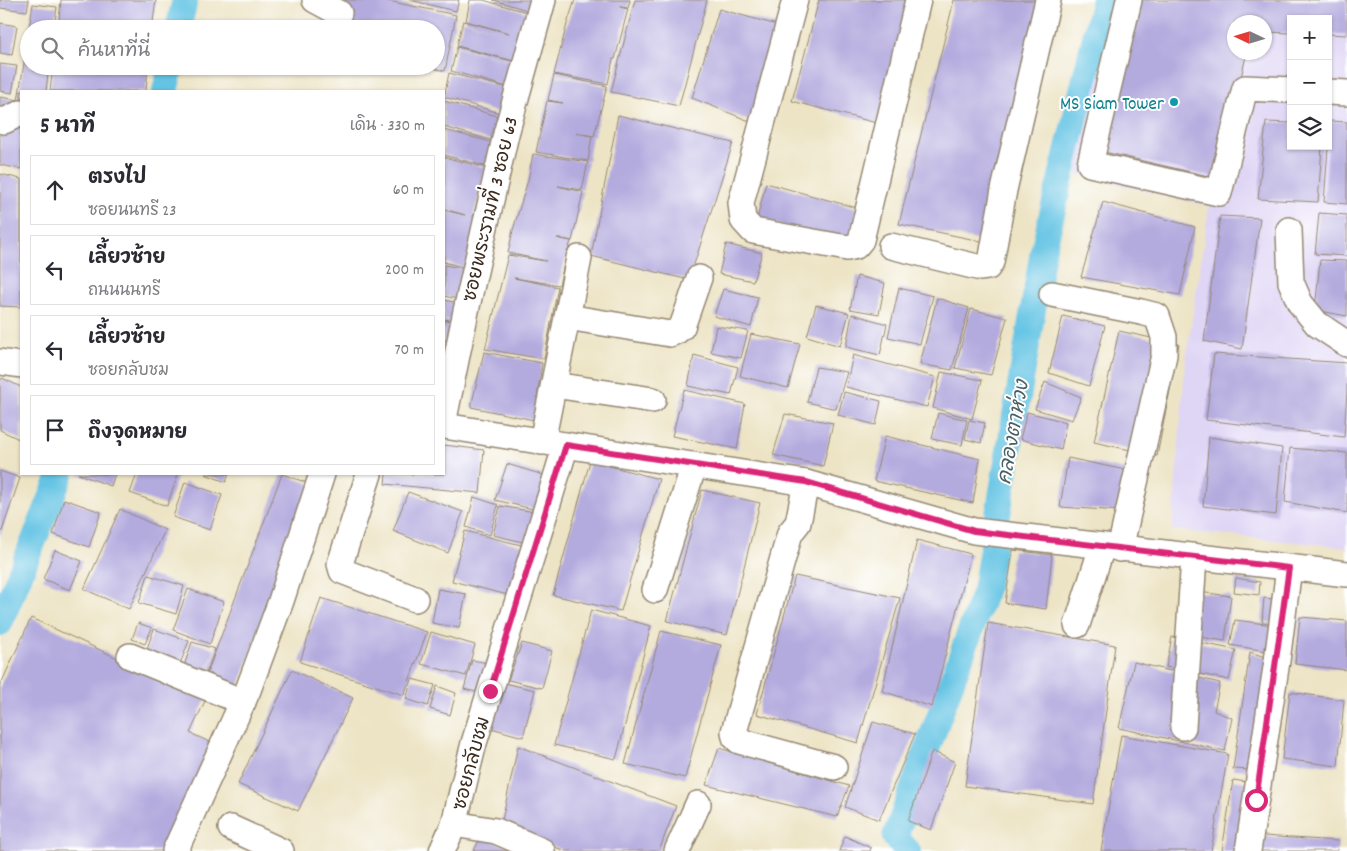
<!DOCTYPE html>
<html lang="th">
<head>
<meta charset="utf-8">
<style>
	body { margin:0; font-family:Dekko,"Playpen Sans Thai",sans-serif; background:#f7f7f7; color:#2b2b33 }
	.controls { position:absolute; right:15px; top:15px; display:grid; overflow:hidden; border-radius:0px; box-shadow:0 1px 4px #0004 }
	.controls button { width:45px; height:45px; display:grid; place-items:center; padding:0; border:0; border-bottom:1px solid #e1e1e2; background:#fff; color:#2b2b33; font:25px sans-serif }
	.compass { position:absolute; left:1227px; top:15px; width:45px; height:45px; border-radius:50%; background:#fff; box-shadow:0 1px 4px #0004; rotate:274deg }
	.stop { position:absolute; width:15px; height:15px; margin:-11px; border:4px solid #db2777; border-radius:50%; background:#fff }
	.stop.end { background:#db2777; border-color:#fff; box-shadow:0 1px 5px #0008 }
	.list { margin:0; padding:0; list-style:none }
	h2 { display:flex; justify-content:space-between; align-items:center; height:65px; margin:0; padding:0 20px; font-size:21px }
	h2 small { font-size:16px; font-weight:400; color:#7c7c81 }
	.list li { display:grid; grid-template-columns:32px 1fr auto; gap:15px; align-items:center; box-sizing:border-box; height:70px; margin:0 10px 10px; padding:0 10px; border:1px solid #e1e1e2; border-radius:0px }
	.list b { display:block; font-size:19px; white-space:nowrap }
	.list p { margin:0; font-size:16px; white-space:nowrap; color:#7c7c81 }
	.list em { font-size:16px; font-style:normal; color:#7c7c81 }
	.icon { flex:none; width:28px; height:28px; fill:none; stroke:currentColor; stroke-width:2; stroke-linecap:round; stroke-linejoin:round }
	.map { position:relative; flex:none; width:1347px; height:851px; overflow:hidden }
	.search { position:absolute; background:#fff; box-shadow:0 1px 4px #0004; left:20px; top:20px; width:425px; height:55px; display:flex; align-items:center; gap:12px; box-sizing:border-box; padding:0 18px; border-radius:28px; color:#7c7c81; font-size:19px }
	.panel { position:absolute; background:#fff; box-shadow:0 1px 4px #0004; left:20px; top:90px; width:425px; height:385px; border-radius:0px }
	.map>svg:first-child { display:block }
</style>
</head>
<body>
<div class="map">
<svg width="1347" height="851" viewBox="0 0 1347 851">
	<rect width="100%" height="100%" fill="#fff"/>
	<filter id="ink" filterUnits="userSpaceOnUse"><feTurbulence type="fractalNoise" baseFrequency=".02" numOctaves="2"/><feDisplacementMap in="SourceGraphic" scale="10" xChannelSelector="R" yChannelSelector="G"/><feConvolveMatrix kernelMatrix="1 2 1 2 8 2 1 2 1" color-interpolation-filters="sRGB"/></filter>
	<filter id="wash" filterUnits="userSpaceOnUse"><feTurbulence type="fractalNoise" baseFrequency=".0096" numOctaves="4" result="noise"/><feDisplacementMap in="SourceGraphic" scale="20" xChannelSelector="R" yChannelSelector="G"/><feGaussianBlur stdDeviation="1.12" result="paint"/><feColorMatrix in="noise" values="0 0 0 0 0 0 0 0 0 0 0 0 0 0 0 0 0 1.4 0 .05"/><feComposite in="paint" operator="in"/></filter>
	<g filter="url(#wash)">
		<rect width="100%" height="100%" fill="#ede4c5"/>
		<path fill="#dfd5f5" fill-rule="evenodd" d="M1113 0H1347V547L1172 530 1185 366 1209 206 1076 174ZM1291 19H1328V146H1291ZM1234 22H1264V52H1234Z"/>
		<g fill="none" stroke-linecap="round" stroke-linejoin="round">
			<g stroke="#65c4e4" stroke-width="26">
				<polyline points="178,29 185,0"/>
				<polyline points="165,91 171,66"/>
				<polyline points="0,623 61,474"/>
				<polyline points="908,851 895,837 985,591 1043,251 1104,0"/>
			</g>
		</g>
		<g id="blocks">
			<g fill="#b3aade">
				<polygon points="0,0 29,0 27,11 0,8"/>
				<polygon points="61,0 156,0 152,29 58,29"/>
				<polygon points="346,0 383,0 456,15 445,71 428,67 436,66 436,29 339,29"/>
				<polygon points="409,0 459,0 456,11"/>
				<polygon points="470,0 483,0 530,13 514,61 457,46 463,21 509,33 466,21"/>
				<polygon points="493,0 533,0 530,11"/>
				<polygon points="575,0 630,0 628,8 620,7 628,9 615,59 613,59 608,84 554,74 567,24"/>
				<polygon points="635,0 707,0 679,106 611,92"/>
				<polygon points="819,0 918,0 888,126 792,101"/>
				<polygon points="954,0 1049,0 995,244 899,224"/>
				<polygon points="1136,0 1347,0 1347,35 1328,34 1328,19 1291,19 1291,33 1264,32 1264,22 1234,22 1234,52 1247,52 1217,178 1100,151"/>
				<polygon points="33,4 57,7 54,29 29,29"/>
				<polygon points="719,9 777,25 752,122 692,98"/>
				<polygon points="0,23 17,26 12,55 0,53"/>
				<polygon points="28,39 29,39 29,66 49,66 46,91 21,91 21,169 0,165 0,97 18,100"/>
				<polygon points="457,47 516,62 508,87 451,71"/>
				<polygon points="0,64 17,66 12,93 0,91"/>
				<polygon points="53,66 148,66 146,91 50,91"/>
				<polygon points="449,73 508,88 500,113 444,97"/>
				<polygon points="554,75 607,86 594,136 576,133 592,136 588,161 536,152 547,101 563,103 548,100"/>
				<polygon points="444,101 501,117 494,141 444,127"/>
				<polygon points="618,115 733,143 689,280 591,256"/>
				<polygon points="1330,121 1347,122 1347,204 1324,202"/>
				<polygon points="1266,122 1291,123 1291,146 1322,146 1318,202 1258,199"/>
				<polygon points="444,130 495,143 488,167 444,155"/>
				<polygon points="533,154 588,162 582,190 558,186 583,192 572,241 557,238 571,241 564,264 559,285 514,278 558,287 544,359 485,349 508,255 546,261 508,253 513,230 528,180"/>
				<polygon points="444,157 487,168 473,217 478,219 466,268 444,262 444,210 465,215 444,209"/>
				<polygon points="0,174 21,179 21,307 0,306"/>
				<polygon points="766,183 868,211 856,246 757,219"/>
				<polygon points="1103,202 1195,227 1180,295 1081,277"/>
				<polygon points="1319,213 1347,215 1347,256 1315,254"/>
				<polygon points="1220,216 1260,218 1242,349 1204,341"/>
				<polygon points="726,244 762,253 753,281 719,274"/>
				<polygon points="1320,260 1347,261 1347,316 1315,310"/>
				<polygon points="444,265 468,269 462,300 444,296"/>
				<polygon points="857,276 885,283 879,314 850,309"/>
				<polygon points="899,288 933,296 920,344 888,337"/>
				<polygon points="723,289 758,297 751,327 714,316"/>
				<polygon points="937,298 969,308 952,370 920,364"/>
				<polygon points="444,300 459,303 456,321 444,319"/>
				<polygon points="816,305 849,313 840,346 807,336"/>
				<polygon points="971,309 1007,318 991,375 955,368"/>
				<polygon points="852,314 887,324 880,355 846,347"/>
				<polygon points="1063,316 1105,326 1089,386 1049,373"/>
				<polygon points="444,320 455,322 452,341 444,340"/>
				<polygon points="716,326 748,331 741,358 711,352"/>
				<polygon points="1119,331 1179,344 1157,456 1094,442"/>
				<polygon points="751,334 800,344 788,388 740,376"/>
				<polygon points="484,352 542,363 534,420 471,407"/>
				<polygon points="1214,354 1347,363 1347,392 1344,437 1206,420"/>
				<polygon points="694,355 738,367 731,395 688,386"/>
				<polygon points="853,355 935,377 927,407 846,387"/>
				<polygon points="816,367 847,372 836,409 807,402"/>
				<polygon points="941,372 982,380 972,419 933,408"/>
				<polygon points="2,378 21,387 21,440 0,430 0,382"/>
				<polygon points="1045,382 1081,397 1072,420 1035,409"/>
				<polygon points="684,390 745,404 737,449 672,436"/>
				<polygon points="844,392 881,401 876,425 838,415"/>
				<polygon points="1027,412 1066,422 1061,450 1020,439"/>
				<polygon points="938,413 967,420 962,445 932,439"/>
				<polygon points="785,414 833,423 823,466 773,455"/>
				<polygon points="969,420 985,423 981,443 965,439"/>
				<polygon points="885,436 980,459 973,503 874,481"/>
				<polygon points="1209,437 1282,448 1276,515 1203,506"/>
				<polygon points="444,445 484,450 480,493 385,484 386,474 444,474"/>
				<polygon points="1290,448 1347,453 1347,513 1285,502"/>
				<polygon points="1068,458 1130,471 1121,511 1060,507"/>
				<polygon points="590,461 659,479 621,611 553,595"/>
				<polygon points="507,464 550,477 541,511 495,500"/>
				<polygon points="0,471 20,478 0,537"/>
				<polygon points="78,474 115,474 111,486"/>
				<polygon points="137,474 178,474 167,506 130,493"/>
				<polygon points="205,474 229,474 226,482"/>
				<polygon points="282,474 313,485 237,690 205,679"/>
				<polygon points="185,482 222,495 210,530 173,517"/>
				<polygon points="702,490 760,503 727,635 667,621"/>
				<polygon points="408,492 463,512 448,553 393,531"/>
				<polygon points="474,497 498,505 490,535 466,527"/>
				<polygon points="64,499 101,512 89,547 53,534"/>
				<polygon points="500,506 535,512 527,543 493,535"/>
				<polygon points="120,509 165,530 129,609 84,589"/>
				<polygon points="465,531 525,546 512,596 452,581"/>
				<polygon points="917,540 971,554 932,707 882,691"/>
				<polygon points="55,550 82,561 70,590 43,579"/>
				<polygon points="1013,550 1052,555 1046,609 1005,603"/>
				<polygon points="148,575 184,586 176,614 139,603"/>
				<polygon points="795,576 900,598 858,743 757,714"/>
				<polygon points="1236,578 1260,582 1259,595 1234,592"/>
				<polygon points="188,589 224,602 210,644 173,630"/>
				<polygon points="438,589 466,594 459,628 432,623"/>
				<polygon points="1198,592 1231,596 1225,641 1194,636"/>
				<polygon points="321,598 427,632 404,695 300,662"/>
				<polygon points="1264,598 1281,600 1279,623 1262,622"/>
				<polygon points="591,610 651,626 616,759 554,745"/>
				<polygon points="1300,617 1347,621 1347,670 1295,664"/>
				<polygon points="31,618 206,699 190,733 214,744 165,851 0,851 0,686"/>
				<polygon points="1235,620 1281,626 1278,653 1230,645"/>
				<polygon points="138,623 152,628 145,644 132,639"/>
				<polygon points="988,623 1115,645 1093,804 965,786"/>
				<polygon points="154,629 189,641 178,669 144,657"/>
				<polygon points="661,631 721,645 685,778 625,764"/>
				<polygon points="431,632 475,645 466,676 421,664"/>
				<polygon points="1172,637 1236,650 1229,680 1166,667"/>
				<polygon points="192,642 215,649 204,679 182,672"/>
				<polygon points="522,643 552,651 542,688 508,680"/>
				<polygon points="1250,652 1277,661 1268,771 1233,769"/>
				<polygon points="472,660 488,663 480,693 464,689"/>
				<polygon points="1134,662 1220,683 1214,711 1232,718 1225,751 1119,728"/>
				<polygon points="292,670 353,698 298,811 238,784"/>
				<polygon points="412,679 435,685 428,706 406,699"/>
				<polygon points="504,683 535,690 523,737 491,728"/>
				<polygon points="437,686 456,693 450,715 430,709"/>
				<polygon points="1290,692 1344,700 1338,766 1282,759"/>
				<polygon points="873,722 915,734 879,820 845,807"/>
				<polygon points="1121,735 1228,754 1211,851 1101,851"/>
				<polygon points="518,746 676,806 659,851 565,851 501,825"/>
				<polygon points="719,748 849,786 837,817 706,785"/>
				<polygon points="932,751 955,762 931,830 908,821"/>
				<polygon points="1233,780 1267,785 1257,851 1222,851"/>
				<polygon points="481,836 518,851 474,851"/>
				<polygon points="845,836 871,848 870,851 839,851"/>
				<polygon points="1263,836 1338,841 1337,851 1261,851"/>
			</g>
		</g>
	</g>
	<g filter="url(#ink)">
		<use href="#blocks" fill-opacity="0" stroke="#948772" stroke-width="1"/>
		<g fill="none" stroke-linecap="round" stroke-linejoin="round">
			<defs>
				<g id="minor">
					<polyline points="315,0 339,13"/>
					<polyline points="795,0 741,203 743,220 753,231 847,248 856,246 861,240 918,0"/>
					<polyline points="1129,0 1090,164 1219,193 1245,88 1291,90"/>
					<polyline points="1328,92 1347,93"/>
					<polyline points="0,120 4,121 21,113"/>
					<polyline points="1289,230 1291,282 1300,303 1317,324 1347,344"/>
					<polyline points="891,246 981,268 988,267 991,262 1004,190 1048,0"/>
					<polyline points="1052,294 1141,312 1157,316 1164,337 1164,355 1120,549"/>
					<polyline points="567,317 670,334 677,331 682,327 699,278"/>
					<polyline points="0,362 21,365"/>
					<polyline points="554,385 653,400"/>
					<polyline points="444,419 466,311 506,134 543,0"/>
					<polyline points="444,426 806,483 974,531 1347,574"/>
					<polyline points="542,442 579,258"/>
					<polyline points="369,474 340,564 342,571 415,599"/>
					<polyline points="806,483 798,523 790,533 734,732 735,737 739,741 834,767"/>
					<polyline points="655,590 694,465"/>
					<polyline points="1077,625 1102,547"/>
					<polyline points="130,656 243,702"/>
					<polyline points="1183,727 1194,557"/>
					<polyline points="454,824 496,831 542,851"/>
					<polyline points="231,828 281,851"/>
					<polyline points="175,851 248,690 281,601 322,474"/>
					<polyline points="442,851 454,824 474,743 566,445"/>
					<polyline points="677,851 698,804"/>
					<polyline points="1248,851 1277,661 1289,568"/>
				</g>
			</defs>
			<use href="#minor" stroke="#948772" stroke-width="28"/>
			<use href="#minor" stroke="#fff" stroke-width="25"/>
		</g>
	</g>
	<g fill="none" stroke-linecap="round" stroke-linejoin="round" filter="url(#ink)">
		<polyline stroke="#db2777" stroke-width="6" points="490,691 566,445 806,482 974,531 1289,568 1256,800"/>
	</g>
	<circle fill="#0f9aa8" stroke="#fff" stroke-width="2" cx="1174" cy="102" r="5"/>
	<g text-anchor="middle" stroke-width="4" stroke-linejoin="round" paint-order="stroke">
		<g font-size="19" fill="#0d838f" stroke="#fff" text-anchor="end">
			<text x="1164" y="109">MS Siam Tower</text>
		</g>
		<g font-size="19" fill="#3b2a1e" stroke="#fff">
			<text transform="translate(489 209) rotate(-77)" y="7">ซอยพระรามที่ 3 ซอย 63</text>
			<text transform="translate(470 763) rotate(-75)" y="7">ซอยกลับชม</text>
		</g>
		<g font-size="20" font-style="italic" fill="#4a6063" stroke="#fff">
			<text transform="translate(1012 432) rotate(-80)" y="7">คลองตาห่วง</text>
		</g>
	</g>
</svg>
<div class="controls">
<button>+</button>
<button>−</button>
<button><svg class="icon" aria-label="layers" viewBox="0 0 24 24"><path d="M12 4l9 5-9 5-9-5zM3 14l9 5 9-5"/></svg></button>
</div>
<svg class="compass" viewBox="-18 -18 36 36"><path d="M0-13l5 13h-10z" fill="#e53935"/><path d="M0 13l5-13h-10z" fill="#7c7c81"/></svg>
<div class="stop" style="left:1256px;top:800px"></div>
<div class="stop end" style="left:490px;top:691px"></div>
<div class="search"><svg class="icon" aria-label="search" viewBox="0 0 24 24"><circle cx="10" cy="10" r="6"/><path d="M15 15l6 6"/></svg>ค้นหาที่นี่</div>
<section class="panel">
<h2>5 นาที<small>เดิน · 330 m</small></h2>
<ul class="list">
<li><svg class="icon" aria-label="ahead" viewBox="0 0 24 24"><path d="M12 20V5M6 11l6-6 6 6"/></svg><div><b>ตรงไป</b><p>ซอยนนทรี 23</p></div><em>60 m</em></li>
<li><svg class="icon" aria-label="left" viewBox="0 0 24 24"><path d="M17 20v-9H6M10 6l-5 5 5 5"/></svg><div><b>เลี้ยวซ้าย</b><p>ถนนนนทรี</p></div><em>200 m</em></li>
<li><svg class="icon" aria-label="left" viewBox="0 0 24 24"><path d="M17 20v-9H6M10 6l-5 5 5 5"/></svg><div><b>เลี้ยวซ้าย</b><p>ซอยกลับชม</p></div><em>70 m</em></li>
<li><svg class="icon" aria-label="arrive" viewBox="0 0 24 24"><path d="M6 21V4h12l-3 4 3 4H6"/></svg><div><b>ถึงจุดหมาย</b></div></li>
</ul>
</section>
</div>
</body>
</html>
